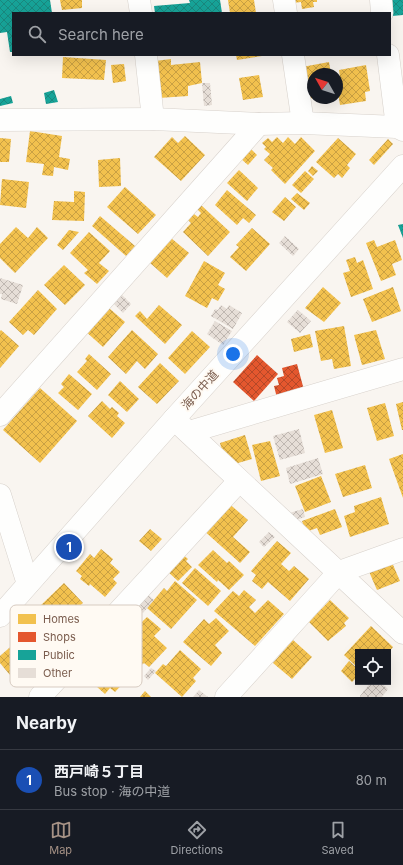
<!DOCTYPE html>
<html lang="en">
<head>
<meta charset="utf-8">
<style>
	body { margin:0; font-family:Inter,"Noto Sans JP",sans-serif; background:#20242c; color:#f1f3f6 }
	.controls { position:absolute; right:12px; bottom:12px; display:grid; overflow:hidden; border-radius:0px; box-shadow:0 4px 16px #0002 }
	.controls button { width:36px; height:36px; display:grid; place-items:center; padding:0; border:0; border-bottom:1px solid #363941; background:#171b24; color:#f1f3f6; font:20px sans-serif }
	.compass { position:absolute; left:307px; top:68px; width:36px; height:36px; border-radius:50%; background:#171b24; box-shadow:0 4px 16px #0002; rotate:309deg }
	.you { position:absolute; left:233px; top:354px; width:14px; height:14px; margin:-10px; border:3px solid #fff; border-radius:50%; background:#1a73e8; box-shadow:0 0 0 6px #1a73e833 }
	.badge { display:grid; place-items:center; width:26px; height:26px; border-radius:50%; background:#a69286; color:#fff; font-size:13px; font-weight:700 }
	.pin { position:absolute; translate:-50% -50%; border:2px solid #fff; box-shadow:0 1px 4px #0006 }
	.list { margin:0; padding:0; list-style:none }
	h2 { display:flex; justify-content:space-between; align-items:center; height:52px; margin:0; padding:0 16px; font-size:17px }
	h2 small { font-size:13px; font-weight:400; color:#9ea1a6 }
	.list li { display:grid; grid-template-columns:26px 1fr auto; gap:12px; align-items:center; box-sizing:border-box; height:60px; padding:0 16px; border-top:1px solid #363941 }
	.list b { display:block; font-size:15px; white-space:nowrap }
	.list p { margin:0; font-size:13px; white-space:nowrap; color:#9ea1a6 }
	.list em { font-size:13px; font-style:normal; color:#9ea1a6 }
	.icon { flex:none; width:22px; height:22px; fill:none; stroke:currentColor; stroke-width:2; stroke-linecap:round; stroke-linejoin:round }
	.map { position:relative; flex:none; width:403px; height:697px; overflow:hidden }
	.search { position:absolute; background:#171b24; box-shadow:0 4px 16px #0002; left:12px; right:12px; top:12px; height:44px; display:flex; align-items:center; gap:10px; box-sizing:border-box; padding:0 14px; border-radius:0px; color:#9ea1a6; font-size:15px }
	.sheet { height:112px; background:#171b24 }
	nav { display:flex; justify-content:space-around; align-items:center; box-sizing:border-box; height:56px; border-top:1px solid #363941; background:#171b24; font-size:11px; color:#9ea1a6 }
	nav a { display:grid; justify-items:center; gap:2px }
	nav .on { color:#a69286 }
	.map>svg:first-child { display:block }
</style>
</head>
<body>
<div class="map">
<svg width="403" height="697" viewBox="0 0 403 697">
	<defs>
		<pattern id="homes-cross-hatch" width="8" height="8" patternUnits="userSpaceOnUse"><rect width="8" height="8" fill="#f2c14e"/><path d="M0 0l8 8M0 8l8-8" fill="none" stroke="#c9a043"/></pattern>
		<pattern id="shops-cross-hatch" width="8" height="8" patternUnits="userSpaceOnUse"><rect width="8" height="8" fill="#e4572e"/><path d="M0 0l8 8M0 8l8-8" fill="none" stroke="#b44828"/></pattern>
		<pattern id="public-cross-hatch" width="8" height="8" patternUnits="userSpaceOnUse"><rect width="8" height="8" fill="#17a398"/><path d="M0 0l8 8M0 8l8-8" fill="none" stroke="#1a887e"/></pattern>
		<pattern id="building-cross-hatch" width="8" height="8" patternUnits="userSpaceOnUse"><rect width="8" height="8" fill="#e6ded7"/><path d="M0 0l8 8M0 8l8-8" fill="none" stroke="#bfb7b1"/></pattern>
	</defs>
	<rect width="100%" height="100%" fill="#f9f5f0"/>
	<g fill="url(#homes-cross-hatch)">
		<polygon points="60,0 82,0 82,8 62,10"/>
		<polygon points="228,0 254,0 256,13 230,13"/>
		<polygon points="293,0 317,0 317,2 313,2 314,7 302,9 301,2 293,3"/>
		<polygon points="236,55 262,55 262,56 237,60"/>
		<polygon points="63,57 106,60 104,80 62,78"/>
		<polygon points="171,59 171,65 200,62 202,83 188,86 188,96 159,98 155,61"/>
		<polygon points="329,62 331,74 313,74 313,98 307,99 302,67"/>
		<polygon points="124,64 126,81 113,83 111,65"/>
		<polygon points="366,65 370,91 365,92 366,101 340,105 337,86 337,78 340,77 339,70"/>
		<polygon points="259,75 263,97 243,100 239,78"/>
		<polygon points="30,131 62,136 59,157 70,159 68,170 54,167 53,176 42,175 44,164 26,162"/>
		<polygon points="185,136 205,155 181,181 154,157 172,137 178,143"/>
		<polygon points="277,137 283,143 288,137 295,144 301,137 315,151 285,184 271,170 273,168 264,160 270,154 264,149 266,147 262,143 268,138 272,142"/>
		<polygon points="0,138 11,139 9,162 0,162"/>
		<polygon points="338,138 356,154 347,165 350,168 342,178 338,174 334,178 316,162"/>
		<polygon points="388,139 393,144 374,165 369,160"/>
		<polygon points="250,148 257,155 248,165 240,158"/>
		<polygon points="120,158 121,186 99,187 98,160"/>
		<polygon points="312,166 318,171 313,176 308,171"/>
		<polygon points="239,170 258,188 247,201 227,183"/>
		<polygon points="305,171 314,179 301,193 292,185"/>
		<polygon points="2,179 29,182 26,208 0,205"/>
		<polygon points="125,187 156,215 138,234 107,207"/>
		<polygon points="227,190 256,215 249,223 243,218 237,225 215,205"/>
		<polygon points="74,191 85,192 84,221 52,220 54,201 74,202"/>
		<polygon points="297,193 310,203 304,210 291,199"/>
		<polygon points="285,197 296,207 284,221 272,212"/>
		<polygon points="201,205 230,232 208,256 183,232 191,223 188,220 194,214 198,217 201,213 197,209"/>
		<polygon points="100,216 135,246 126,256 92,226"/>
		<polygon points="16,227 28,238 37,227 48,238 15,273 0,258 0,244"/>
		<polygon points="252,228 270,244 246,271 230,257 239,247 236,245"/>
		<polygon points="69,230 79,232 63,250 57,245"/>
		<polygon points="89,232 110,251 99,263 109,271 97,284 84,273 88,270 70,253"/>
		<polygon points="171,238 189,253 167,278 149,262"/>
		<polygon points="374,240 377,247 395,240 402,260 392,264 396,275 381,281 366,243"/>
		<polygon points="355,257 357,263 363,260 373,289 351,297 343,273 350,271 346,260"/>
		<polygon points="204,261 225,273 218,285 225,289 218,301 212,298 207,308 185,296"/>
		<polygon points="64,265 85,285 65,305 44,285"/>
		<polygon points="323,287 341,303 324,322 305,308"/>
		<polygon points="393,287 401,311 372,322 363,299"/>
		<polygon points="38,290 57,309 34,335 28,330 23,335 9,322"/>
		<polygon points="159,305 182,325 165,344 135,316 140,311 147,319"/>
		<polygon points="109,308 125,322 103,347 84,330"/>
		<polygon points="344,326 351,366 334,369 332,359 321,361 315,331"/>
		<polygon points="1,330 19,346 0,368 0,331"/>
		<polygon points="132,330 158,354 145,369 137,361 126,374 108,357"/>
		<polygon points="376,330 385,359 362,365 354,335"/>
		<polygon points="192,331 210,347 185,374 168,358"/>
		<polygon points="310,334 313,347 294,352 291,339"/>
		<polygon points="89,354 111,374 97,390 77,372 87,361 85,359"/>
		<polygon points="160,363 179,381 157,404 138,387"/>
		<polygon points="69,374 92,394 78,410 58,393 64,387 61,384"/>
		<polygon points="120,381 139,399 127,412 108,395"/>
		<polygon points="40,388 77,421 40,463 3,430"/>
		<polygon points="102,401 110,409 112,407 119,413 117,416 125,423 112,438 88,416"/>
		<polygon points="403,402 403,430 402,430 396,404"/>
		<polygon points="385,403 394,436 377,441 367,408"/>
		<polygon points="332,410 343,448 325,453 314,415"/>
		<polygon points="245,435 252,459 231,465 225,461 220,443"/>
		<polygon points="270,441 280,476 261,481 252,445"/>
		<polygon points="403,454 403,498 389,459"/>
		<polygon points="365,465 372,488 343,497 335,474"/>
		<polygon points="321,476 331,502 305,512 295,486"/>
		<polygon points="381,497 389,524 350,537 344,516 355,512 354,506"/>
		<polygon points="226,501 248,520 233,537 250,552 240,563 202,529"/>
		<polygon points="335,509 342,527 320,535 317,528 306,532 302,521"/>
		<polygon points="150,529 162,539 151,551 139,541"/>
		<polygon points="277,541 291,553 281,564 289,571 294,566 309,579 290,601 268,582 262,589 252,581 256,575 251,571"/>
		<polygon points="101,549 113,559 110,563 120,572 113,579 117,583 105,597 90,584 89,586 80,579 82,576 76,571 90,554 94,558"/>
		<polygon points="213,550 227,563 229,561 244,575 229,590 218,580 217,582 198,565"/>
		<polygon points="182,554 188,559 186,561 192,567 178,581 167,571"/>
		<polygon points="390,558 400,581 377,590 367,567"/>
		<polygon points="195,568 221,591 208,606 182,583"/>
		<polygon points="175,581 197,600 171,629 147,608 164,588 167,591"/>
		<polygon points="64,583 83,603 74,611 77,614 59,627 39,607"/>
		<polygon points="244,590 256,600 249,607 255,613 268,600 284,614 255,646 214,611 233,591 239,596"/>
		<polygon points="330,600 349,618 344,623 346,626 328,641 309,622"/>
		<polygon points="147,617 161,629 154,636 167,648 149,667 144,663 138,668 116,647"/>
		<polygon points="216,618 229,631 215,645 222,653 211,666 183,642 204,619 209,624"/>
		<polygon points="371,626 393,647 389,652 358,652 358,668 344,655"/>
		<polygon points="293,640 312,657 292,679 273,663"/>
		<polygon points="16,642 39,670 20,687 0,663 0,656"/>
		<polygon points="180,650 201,669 193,678 196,681 182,697 155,673 163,664 166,666"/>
		<polygon points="94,654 100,660 105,655 129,677 115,692 110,688 105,694 79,671"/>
		<polygon points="349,661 358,669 358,676 352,682 341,671"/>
		<polygon points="145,691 151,697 140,697"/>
	</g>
	<g fill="url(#shops-cross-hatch)">
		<polygon points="257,355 278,374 254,401 233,382"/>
		<polygon points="297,364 304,390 277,398 274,386 279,385 277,378 284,376 282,368"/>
	</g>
	<g fill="url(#public-cross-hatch)">
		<polygon points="0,0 50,0 52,13 13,13 13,52 10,52 7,32 0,33"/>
		<polygon points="189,0 220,0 222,13 155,13 154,6 190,3"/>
		<polygon points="390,0 403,0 403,15 392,16"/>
		<polygon points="54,90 58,102 46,104 44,93"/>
		<polygon points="11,96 13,103 0,106 0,99"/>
		<polygon points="403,224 403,238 398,225"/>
	</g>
	<g fill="url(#building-cross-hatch)">
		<polygon points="202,83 210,83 212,105 204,106"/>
		<polygon points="285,236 299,249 293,256 279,243"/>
		<polygon points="0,278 23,285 17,304 1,299 2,294 0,294"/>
		<polygon points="119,292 131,304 123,313 111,301"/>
		<polygon points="221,305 227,309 229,305 242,313 233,329 211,316 215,309 218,310"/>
		<polygon points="298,310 311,321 300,333 287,322"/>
		<polygon points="215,321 232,331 223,345 207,334"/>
		<polygon points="299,429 305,453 280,460 273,436"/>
		<polygon points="318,458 323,474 290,484 286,468"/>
		<polygon points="303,509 305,517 293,521 286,514"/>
		<polygon points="269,532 275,537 264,547 259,542"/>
		<polygon points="144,591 154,600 143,613 133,604"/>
		<polygon points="151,668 156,671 148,680 144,676"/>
		<polygon points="371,682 380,682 388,689 382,697 361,697 360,696"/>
		<polygon points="199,690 208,697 193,697"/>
	</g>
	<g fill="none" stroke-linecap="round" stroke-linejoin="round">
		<defs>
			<g id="minor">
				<polyline points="139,0 141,13"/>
				<polyline points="284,0 286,13"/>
				<polyline points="381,0 382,13"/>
				<polyline points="146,55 153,119"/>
				<polyline points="293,55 303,123"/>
				<polyline points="388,55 397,127"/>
				<polyline points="0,120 153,119 259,124 303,123 397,127 403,130"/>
				<polyline points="0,415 259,124"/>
				<polyline points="174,419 403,633"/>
				<polyline points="189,432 403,369"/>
				<polyline points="0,495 28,584"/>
				<polyline points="40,697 239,481"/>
				<polyline points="226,697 339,572 403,549"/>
			</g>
			<polyline id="tertiary" points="0,616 174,419 403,166"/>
		</defs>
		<use href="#minor" stroke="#d7d1cb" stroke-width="23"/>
		<use href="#tertiary" stroke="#d7d1cb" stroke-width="23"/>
		<use href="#minor" stroke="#fefefd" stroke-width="22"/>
		<use href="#tertiary" stroke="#fefefd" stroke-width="22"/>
	</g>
	<g text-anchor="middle" stroke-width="4" stroke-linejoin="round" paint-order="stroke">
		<g font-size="12" fill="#7a5c4d" stroke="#fffaf3">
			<text transform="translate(200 390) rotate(-48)" y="4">海の中道</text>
		</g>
	</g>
	<rect x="10" y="605" width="132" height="82" rx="6" fill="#fffaf3" stroke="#d7cbc1" stroke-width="1"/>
	<rect x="18" y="614" width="18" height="10" fill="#f2c14e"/>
	<rect x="18" y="632" width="18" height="10" fill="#e4572e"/>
	<rect x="18" y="650" width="18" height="10" fill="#17a398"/>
	<rect x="18" y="668" width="18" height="10" fill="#e6ded7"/>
	<g font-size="11" fill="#7a5c4d">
		<text x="43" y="623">Homes</text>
		<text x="43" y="641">Shops</text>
		<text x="43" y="659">Public</text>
		<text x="43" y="677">Other</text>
	</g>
</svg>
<div class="controls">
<button><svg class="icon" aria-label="locate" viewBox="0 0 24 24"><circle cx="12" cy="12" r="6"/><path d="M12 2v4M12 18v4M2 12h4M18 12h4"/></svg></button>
</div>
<svg class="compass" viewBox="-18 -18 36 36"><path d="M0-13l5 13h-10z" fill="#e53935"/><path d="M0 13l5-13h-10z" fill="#9ea1a6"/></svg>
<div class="you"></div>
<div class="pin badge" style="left:69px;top:547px;background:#1a4fb4">1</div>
<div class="search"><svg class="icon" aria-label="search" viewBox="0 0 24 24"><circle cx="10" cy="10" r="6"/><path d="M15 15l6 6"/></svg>Search here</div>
</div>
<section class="sheet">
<h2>Nearby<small></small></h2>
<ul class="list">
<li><span class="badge" style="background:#1a4fb4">1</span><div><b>西戸崎５丁目</b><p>Bus stop · 海の中道</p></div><em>80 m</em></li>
</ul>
</section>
<nav>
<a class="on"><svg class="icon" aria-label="map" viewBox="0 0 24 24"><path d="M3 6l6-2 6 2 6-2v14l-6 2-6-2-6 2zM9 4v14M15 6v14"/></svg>Map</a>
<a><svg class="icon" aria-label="directions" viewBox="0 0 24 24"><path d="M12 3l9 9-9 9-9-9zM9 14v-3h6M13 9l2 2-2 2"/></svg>Directions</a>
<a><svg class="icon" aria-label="saved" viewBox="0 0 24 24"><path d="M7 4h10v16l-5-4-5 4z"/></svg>Saved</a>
</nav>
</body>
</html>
